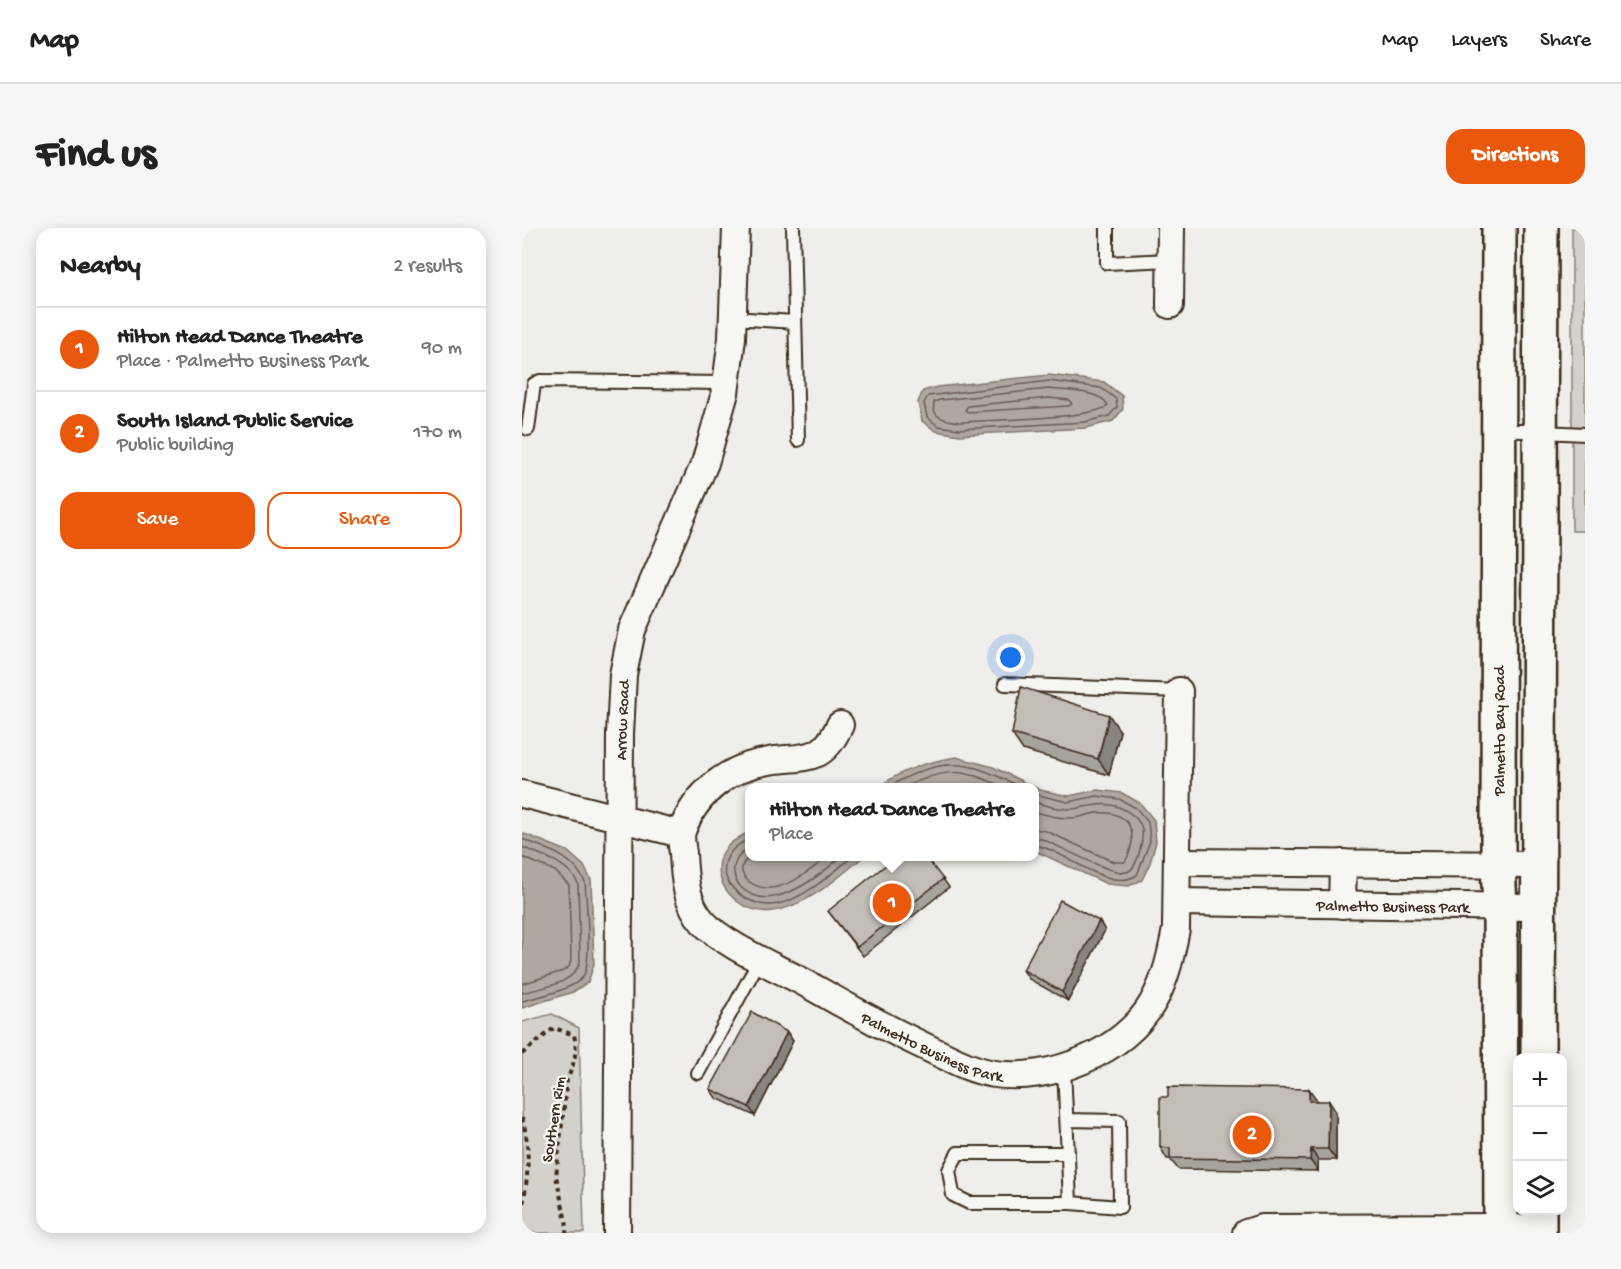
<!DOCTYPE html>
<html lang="en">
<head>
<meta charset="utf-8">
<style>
	body { margin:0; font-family:"Gochi Hand",sans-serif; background:#f6f6f6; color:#222 }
	.controls { position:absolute; right:18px; bottom:18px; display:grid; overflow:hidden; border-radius:12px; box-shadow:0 3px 15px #0003 }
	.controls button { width:54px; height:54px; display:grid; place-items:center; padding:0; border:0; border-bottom:2px solid #e0e0e0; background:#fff; color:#222; font:30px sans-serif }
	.you { position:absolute; left:489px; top:430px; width:21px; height:21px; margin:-15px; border:4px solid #fff; border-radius:50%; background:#1a73e8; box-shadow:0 0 0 9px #1a73e833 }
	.badge { display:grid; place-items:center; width:39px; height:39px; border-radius:50%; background:#ea580c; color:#fff; font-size:20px; font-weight:700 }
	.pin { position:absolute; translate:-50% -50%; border:3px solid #fff; box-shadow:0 2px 6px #0006 }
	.popup { position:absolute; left:223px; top:555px; width:294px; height:78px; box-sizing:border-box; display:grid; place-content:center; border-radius:12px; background:#fff; filter:drop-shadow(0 2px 4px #0005); font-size:20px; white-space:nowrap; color:#767676 }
	.popup b { font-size:22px; color:#222 }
	.popup::after { content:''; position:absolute; left:50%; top:100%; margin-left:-12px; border:12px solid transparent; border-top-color:#fff }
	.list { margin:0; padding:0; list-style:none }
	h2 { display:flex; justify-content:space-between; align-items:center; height:78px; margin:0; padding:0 24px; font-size:26px }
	h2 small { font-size:20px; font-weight:400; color:#767676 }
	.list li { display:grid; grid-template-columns:39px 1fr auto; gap:18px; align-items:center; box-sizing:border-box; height:84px; padding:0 24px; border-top:2px solid #e0e0e0 }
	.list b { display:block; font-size:22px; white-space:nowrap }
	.list p { margin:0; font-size:20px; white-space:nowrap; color:#767676 }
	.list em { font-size:20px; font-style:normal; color:#767676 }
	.actions { display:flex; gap:12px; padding:18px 24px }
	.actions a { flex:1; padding:14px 0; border:2px solid #ea580c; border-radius:18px; text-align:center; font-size:21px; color:#ea580c }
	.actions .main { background:#ea580c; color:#fff }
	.icon { flex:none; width:33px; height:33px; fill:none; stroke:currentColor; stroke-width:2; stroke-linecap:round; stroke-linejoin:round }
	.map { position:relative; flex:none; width:1063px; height:1005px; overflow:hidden; border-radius:18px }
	header { display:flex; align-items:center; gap:36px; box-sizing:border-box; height:84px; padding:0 30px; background:#fff; border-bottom:2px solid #e0e0e0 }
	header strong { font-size:28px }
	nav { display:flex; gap:33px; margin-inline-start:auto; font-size:21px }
	.intro { display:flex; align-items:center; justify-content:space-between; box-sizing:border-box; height:144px; padding:0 36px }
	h1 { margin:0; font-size:42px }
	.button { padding:15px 27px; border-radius:18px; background:#ea580c; color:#fff; font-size:21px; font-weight:700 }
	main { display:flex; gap:36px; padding:0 36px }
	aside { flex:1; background:#fff; border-radius:18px; box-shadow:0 3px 15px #0003 }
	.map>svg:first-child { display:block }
</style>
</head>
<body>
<header>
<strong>Map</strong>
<nav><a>Map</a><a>Layers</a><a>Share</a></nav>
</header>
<div class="intro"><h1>Find us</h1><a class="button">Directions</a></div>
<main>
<aside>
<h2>Nearby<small>2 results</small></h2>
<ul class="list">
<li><span class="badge">1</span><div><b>Hilton Head Dance Theatre</b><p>Place · Palmetto Business Park</p></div><em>90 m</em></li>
<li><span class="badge">2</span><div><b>South Island Public Service</b><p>Public building</p></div><em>170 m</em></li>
</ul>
<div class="actions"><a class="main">Save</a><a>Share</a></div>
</aside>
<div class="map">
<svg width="1063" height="1005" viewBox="0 0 1063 1005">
	<rect width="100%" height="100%" fill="#efeeea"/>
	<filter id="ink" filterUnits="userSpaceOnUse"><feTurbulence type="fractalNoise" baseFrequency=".0167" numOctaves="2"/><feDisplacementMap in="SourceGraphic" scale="12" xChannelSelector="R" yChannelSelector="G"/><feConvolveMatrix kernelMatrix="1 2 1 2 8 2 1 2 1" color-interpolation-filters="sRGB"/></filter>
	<g filter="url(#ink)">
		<g fill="#d4d1cc" stroke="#887e75" stroke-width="1.5">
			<rect x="1050" y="0" width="13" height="303"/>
			<polygon points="30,786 57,800 62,1005 0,1005 0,794"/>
		</g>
		<g fill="#afa8a1" stroke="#81766d" stroke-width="1.5">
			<polygon points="527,147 582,154 600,168 601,181 591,193 564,200 437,207 414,203 400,193 396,174 401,163 415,159"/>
			<path d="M434 529 471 539 518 562 547 568 575 562 600 565 618 575 632 592 634 614 628 635 620 652 607 658 585 656 513 623 512 560 357 559C380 541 406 534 434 529Z"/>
			<path d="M227 604 228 628 341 629C316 650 285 678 251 683 219 688 184 654 202 623 207 614 219 608 227 604Z"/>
			<polygon points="0,605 45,623 62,638 69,652 72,736 66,754 51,764 0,780"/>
		</g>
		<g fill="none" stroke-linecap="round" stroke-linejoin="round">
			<g stroke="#695c52" stroke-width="1.5">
				<polygon points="527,153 579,160 594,171 595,179 587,188 563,194 437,201 416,198 405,189 402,175 406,168"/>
				<path d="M527 161C543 163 578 162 586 177 576 191 461 192 438 194 424 192 409 191 412 174L418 172Z"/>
				<polygon points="527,170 547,172 550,176 547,178 446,184 443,182 446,178"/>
				<path d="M367 560C374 553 383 550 392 546 435 527 460 540 500 560"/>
				<path d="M380 560C423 541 439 538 482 560"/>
				<path d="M512 566 546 574 575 568 597 571 614 580 626 594 628 613 615 647C586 666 543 621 512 617"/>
				<path d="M512 574C523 577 538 582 549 581 565 580 582 572 599 580 606 583 616 590 619 598 623 607 616 641 605 644 591 648 537 618 520 611L512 610"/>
				<path d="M512 584C523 586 535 590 545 590 555 591 564 587 574 585 609 582 618 606 603 634H592L524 603 512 601"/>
				<path d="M228 610C221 614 213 618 209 624 188 650 223 678 249 677 276 676 311 645 331 628"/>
				<path d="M0 611C25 621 51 628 63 654 64 672 71 738 60 750 50 762 15 769 0 773"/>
				<path d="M0 619C21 628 45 634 56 655L58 734C51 757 21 759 0 765"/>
				<path d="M228 619C193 640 221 675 251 669 277 664 301 645 320 628"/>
				<path d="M229 628C207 642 229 661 247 660 267 660 291 641 306 628"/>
				<polyline points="0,629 33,643 47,657 49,732 47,739 41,743 0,756"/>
			</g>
			<defs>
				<g id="lane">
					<polyline points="271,0 276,212"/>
					<polyline points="585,0 585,35 648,32"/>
					<polyline points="211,90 273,94"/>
					<polyline points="6,201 12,156 18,153 204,155"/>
					<polyline points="978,202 1063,206"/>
					<polyline points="483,456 657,463"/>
					<polyline points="542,839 548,975 598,979 597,893 545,892"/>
					<polyline points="176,845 238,731"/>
					<polyline points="546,925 436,925 427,942 431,967 447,975 548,975"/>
				</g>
				<g id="street">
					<polyline points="648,77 649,0"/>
					<path id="s1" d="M318 497C313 507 307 519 296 525 281 532 263 530 247 533 207 539 174 564 160 603 158 610 160 618 161 625 162 649 164 675 181 694 205 720 262 742 294 761 332 783 370 803 410 822 431 832 451 843 473 846 528 854 603 824 631 774 644 751 649 727 654 701L657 463"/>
					<polyline points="0,566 159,606"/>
					<polyline points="655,634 1016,637"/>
					<path id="s2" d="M655 674 1016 679"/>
					<polyline points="820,677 821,635"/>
					<path id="s3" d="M95 1005 98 506 101 447 110 402 183 235 203 165 210 110 214 0"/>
					<polyline points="724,1005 740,1000 980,999 1017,1002"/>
				</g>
				<g id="highway">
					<polyline points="977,0 976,636 978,679 979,1005"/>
					<polyline points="1016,830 1019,0"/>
					<polyline points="1017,982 1017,1005"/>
				</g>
			</defs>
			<use href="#lane" stroke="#3b2a1e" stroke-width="16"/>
			<use href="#street" stroke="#3b2a1e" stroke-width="30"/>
			<use href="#highway" stroke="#3b2a1e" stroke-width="38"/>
			<g stroke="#3b2a1e" stroke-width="4" stroke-dasharray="4.5 4.5" stroke-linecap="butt">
				<path d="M0 826 32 800 52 807C56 824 52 836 45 852L34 948 45 998 44 1005"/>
				<path d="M0 890C9 918 6 954 0 981"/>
			</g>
			<use href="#lane" stroke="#f6f6f2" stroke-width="12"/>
			<use href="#street" stroke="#f6f6f2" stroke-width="26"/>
			<use href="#highway" stroke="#f6f6f2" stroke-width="33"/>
		</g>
		<g fill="#a7a39d" stroke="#3b2a1e" stroke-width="1.5">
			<polygon points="598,503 587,547 501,522 490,506"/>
			<polygon points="421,651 427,659 341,728 306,683"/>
			<polygon points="577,693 583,702 546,773 507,751 501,742"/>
			<polygon points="265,804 271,813 233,888 194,870 188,861"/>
			<polygon points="787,861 795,873 814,884 814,932 796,932 796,943 656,941 648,931 645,931 638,919 646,869"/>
		</g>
		<g fill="#888480" stroke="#3b2a1e" stroke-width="1.5">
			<polygon points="587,487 598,503 587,547 576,531"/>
			<polygon points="577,693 583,702 546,773 540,764"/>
			<polygon points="265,804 271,813 233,888 227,879"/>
			<polygon points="787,861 795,872 795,884 787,873"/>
			<polygon points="807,873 814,884 814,932 806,921"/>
			<polygon points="789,921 796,932 796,943 788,932"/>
		</g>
		<g fill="#c2bdb7" stroke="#3b2a1e" stroke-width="1.5">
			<polygon points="499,459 587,487 576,531 490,506"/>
			<polygon points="375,628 403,628 421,651 335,719 306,683"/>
			<polygon points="538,672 577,693 540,764 501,742"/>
			<polygon points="230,784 265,804 227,879 188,861"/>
			<polygon points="646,859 787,861 787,873 807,873 806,921 789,921 788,932 648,930 648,920 638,919 638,869 646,869"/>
		</g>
	</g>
	<g text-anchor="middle" stroke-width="4.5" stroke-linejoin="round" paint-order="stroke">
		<g font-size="16" fill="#3b2a1e" stroke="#f6f6f2">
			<text dy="6" stroke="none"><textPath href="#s3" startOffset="513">Arrow Road</textPath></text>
			<text transform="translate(976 503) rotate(-90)" y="6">Palmetto Bay Road</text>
			<text dy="6" stroke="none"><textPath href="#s2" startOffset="216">Palmetto Business Park</textPath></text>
			<text dy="6" stroke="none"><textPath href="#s1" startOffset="561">Palmetto Business Park</textPath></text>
			<text transform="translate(30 891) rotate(-81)" y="6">Southern Rim</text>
		</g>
	</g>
</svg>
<div class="controls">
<button>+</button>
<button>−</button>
<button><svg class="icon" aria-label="layers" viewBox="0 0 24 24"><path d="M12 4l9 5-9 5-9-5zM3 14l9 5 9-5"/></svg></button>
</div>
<div class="you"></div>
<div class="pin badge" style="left:370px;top:675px">1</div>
<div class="popup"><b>Hilton Head Dance Theatre</b>Place</div>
<div class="pin badge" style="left:730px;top:907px">2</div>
</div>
</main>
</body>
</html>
